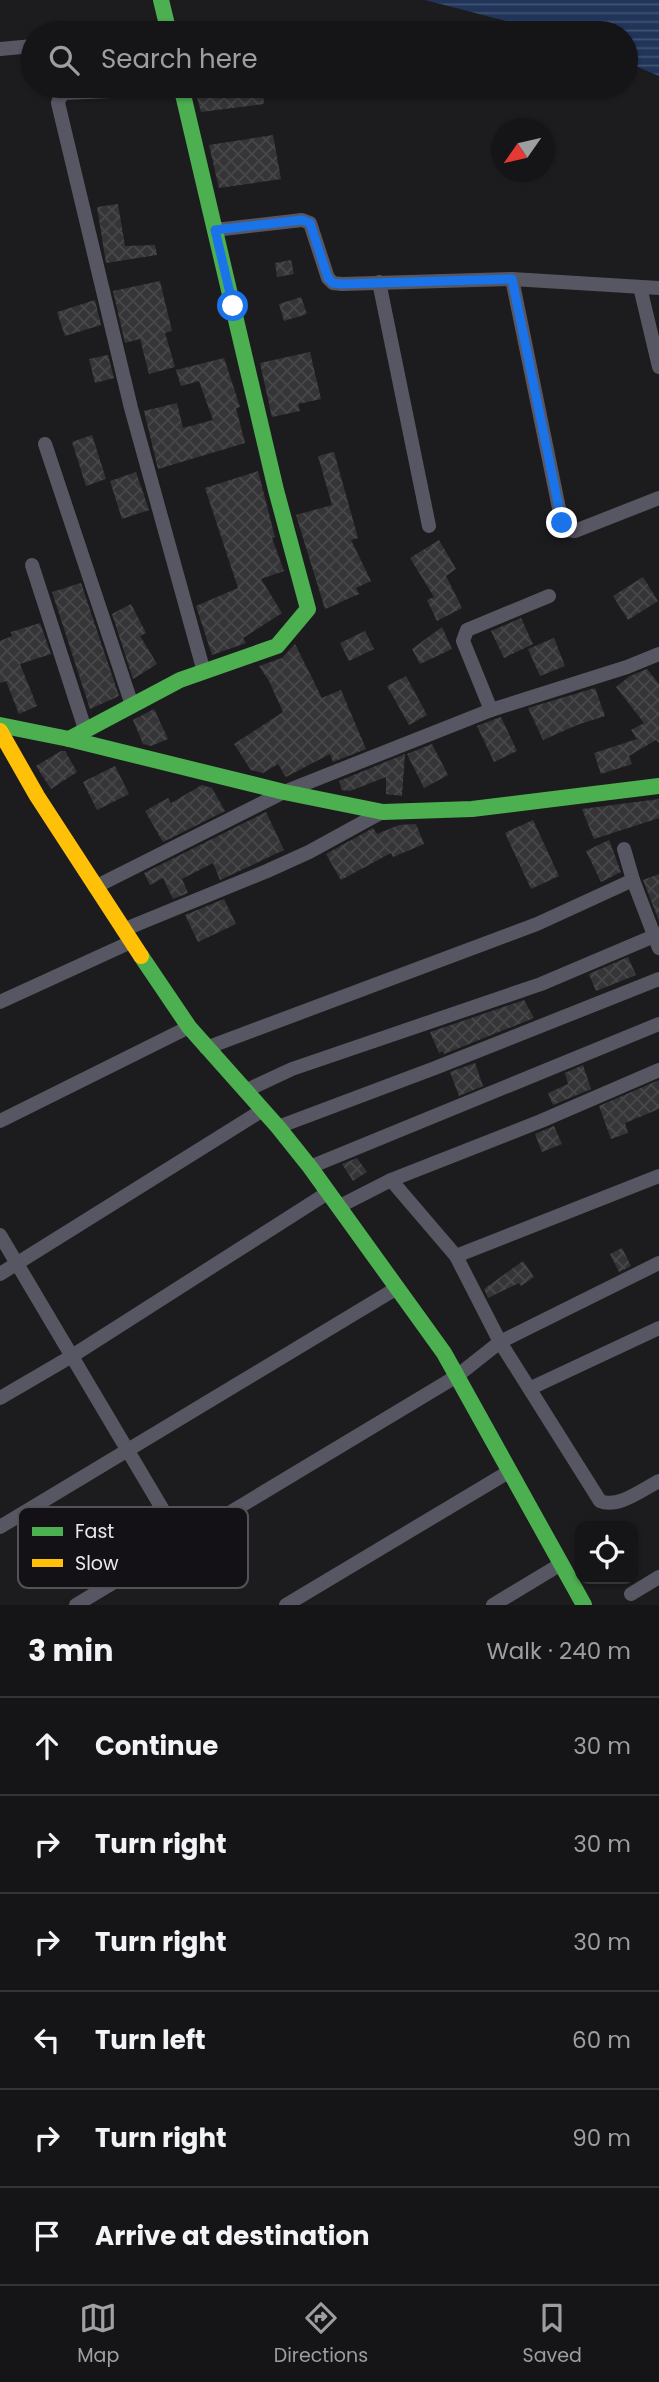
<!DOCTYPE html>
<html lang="en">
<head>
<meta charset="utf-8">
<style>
	body { margin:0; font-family:Poppins,sans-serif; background:#1e1d1f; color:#f1f3f6 }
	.controls { position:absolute; right:21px; bottom:21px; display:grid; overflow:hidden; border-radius:14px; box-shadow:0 2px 5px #0004 }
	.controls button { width:63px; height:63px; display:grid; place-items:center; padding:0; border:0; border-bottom:2px solid #343335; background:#151416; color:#f1f3f6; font:35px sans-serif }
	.compass { position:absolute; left:491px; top:119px; width:63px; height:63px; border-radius:50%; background:#151416; box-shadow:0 2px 5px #0004; rotate:236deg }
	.stop { position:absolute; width:21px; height:21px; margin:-16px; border:5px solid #1a73e8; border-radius:50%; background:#fff }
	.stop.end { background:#1a73e8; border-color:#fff; box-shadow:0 2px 7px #0008 }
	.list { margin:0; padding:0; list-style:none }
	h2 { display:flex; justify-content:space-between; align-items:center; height:91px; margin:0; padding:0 28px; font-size:30px }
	h2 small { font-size:23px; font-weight:400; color:#9d9ea1 }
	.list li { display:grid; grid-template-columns:46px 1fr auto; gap:21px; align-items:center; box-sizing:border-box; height:98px; padding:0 28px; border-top:2px solid #343335 }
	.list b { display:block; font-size:26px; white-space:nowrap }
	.list em { font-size:23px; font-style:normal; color:#9d9ea1 }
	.icon { flex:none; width:38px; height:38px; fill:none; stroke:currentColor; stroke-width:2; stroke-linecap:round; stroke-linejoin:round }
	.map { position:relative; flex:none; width:659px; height:1605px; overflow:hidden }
	.search { position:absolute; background:#151416; box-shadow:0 2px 5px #0004; left:21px; right:21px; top:21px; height:77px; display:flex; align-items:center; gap:18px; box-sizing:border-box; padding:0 24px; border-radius:38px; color:#9d9ea1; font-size:26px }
	.sheet { height:679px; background:#151416 }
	nav { display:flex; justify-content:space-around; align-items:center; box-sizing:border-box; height:98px; border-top:2px solid #343335; background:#151416; font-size:19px; color:#9d9ea1 }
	nav a { display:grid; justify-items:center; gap:4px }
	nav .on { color:#a1a0a3 }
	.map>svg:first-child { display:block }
</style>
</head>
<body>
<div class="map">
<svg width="659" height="1605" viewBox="0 0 659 1605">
	<defs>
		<pattern id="water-rules" width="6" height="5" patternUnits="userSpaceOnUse" patternTransform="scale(1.75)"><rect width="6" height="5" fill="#21355a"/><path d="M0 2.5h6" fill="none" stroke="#415272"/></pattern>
		<pattern id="building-cross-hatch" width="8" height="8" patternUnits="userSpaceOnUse" patternTransform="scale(1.75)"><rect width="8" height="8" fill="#353436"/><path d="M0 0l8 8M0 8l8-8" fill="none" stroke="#48484a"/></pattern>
	</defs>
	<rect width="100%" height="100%" fill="#1c1b1e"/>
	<polygon fill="url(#water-rules)" points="425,0 659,0 659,76 626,62 626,33 553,33"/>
	<g fill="url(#building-cross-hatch)">
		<polygon points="262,86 264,104 201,112 196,94"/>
		<polygon points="273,135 281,179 219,188 209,145"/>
		<polygon points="118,204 125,246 155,245 157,255 106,263 97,207"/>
		<polygon points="291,260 294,274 277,277 275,263"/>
		<polygon points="160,281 172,331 165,333 175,367 149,374 140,339 125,343 113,291"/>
		<polygon points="301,297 307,314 284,321 279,304"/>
		<polygon points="95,300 101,325 65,336 57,312"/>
		<polygon points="310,352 321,399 298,404 300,411 272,417 260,363"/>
		<polygon points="108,355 114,378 95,383 89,359"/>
		<polygon points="224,358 240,407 236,408 245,443 158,469 144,411 177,403 183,428 213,420 199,381 181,386 176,370"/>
		<polygon points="92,435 106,479 86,486 72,442"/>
		<polygon points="334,452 358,538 351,540 371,581 356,588 359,594 325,609 296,515 332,505 318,456"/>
		<polygon points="258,471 275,537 272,538 284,571 261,579 282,613 243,638 246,643 212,655 196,606 238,588 205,488"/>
		<polygon points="136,472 149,510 122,519 110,481"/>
		<polygon points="439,540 456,569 446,576 462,608 437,621 427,600 434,597 410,558"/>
		<polygon points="643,577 658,601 628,620 613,596"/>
		<polygon points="81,583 119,696 90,709 52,592"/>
		<polygon points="131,604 146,633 140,636 157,664 133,679 112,614"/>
		<polygon points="521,618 533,644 504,658 491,631"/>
		<polygon points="40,623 51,654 20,664 37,706 19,714 6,681 0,683 0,641 12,636 11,632"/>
		<polygon points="442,627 452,649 420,664 412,649"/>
		<polygon points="365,631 374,649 349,661 340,643"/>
		<polygon points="554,638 565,666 540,676 528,649"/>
		<polygon points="295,644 322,698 341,690 366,749 333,762 330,754 286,777 278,764 263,773 251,770 234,744 283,712 269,681 259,666 282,658"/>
		<polygon points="647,669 659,684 659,743 656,740 629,756 632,764 601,774 594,753 637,739 631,730 644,723 616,687 630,676"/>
		<polygon points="406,676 427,715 409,725 387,686"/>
		<polygon points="595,688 605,716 577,725 543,740 528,708"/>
		<polygon points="154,709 168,739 151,746 143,744 133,720"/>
		<polygon points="501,717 517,751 494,762 477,726"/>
		<polygon points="432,744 448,775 424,788 407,754"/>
		<polygon points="61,751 65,751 77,772 51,789 36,766"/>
		<polygon points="405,754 402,796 386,794 386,777 350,791 342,790 339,781"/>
		<polygon points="115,766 129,794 97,810 83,782"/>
		<polygon points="202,785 212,788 225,811 163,842 145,811 168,798 171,803"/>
		<polygon points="659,799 659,818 594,839 582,809"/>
		<polygon points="266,812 284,850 220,880 213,863 182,879 188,893 173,899 163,878 150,885 144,873"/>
		<polygon points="533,820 559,876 531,889 505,833"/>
		<polygon points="416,824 424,844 393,857 391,853 341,880 326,854 373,828 377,834 399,825"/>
		<polygon points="609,840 621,872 601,882 586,851"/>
		<polygon points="659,874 659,921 643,880"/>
		<polygon points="224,899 236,924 198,942 185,915"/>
		<polygon points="628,957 636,975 596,991 589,974"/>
		<polygon points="524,1000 534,1018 444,1054 443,1051 439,1053 430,1032"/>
		<polygon points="475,1063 483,1086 459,1096 450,1072"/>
		<polygon points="583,1065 591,1089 553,1105 548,1093 568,1084 565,1073"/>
		<polygon points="659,1080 659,1109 625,1123 628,1133 611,1139 599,1106"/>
		<polygon points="554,1126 562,1144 542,1152 535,1134"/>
		<polygon points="357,1158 367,1172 353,1181 342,1164"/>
		<polygon points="622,1248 631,1266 619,1272 610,1254"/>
		<polygon points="523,1261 534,1277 521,1286 519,1283 488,1298 484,1289"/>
	</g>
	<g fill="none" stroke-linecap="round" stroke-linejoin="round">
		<g stroke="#575663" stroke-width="14">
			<polyline points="0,49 33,46"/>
			<polyline points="182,88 65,93 60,97 58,103 131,408 204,672"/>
			<polyline points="215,230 302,220 310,223 328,278 333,283 342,284 512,279 659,288"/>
			<polyline points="512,279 562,523 567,530 575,531 659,498"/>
			<polyline points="379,282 429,526"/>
			<polyline points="640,287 659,367"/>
			<polyline points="45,444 132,705"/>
			<polyline points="32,565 85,729"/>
			<polyline points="491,710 463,641 467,630 549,596"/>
			<polyline points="624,849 633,880 659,948"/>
			<polyline points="95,887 284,792 491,710 627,667 659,654"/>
			<polyline points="123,930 267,871 309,852 382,812"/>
			<polyline points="0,1002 131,942"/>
			<polyline points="206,1048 537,924 633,880"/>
			<polyline points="245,1091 292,1069 541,984 659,934"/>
			<polyline points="0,1121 189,1027"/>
			<polyline points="278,1127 435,1068 659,979"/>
			<polyline points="310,1167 659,1024"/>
			<path d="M391 1180 456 1256 500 1342 600 1501C618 1509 643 1489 659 1481"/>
			<polyline points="340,1206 391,1180 541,1121 659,1070"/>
			<polyline points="0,1235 182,1542"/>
			<polyline points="456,1256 659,1176"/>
			<polyline points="0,1274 263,1110"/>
			<polyline points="531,1388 659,1328"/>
			<polyline points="0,1398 72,1356 329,1192"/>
			<polyline points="0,1527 397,1288"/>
			<polyline points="631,1594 659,1577"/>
			<polyline points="76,1605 457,1376 500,1342 659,1263"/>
			<polyline points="286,1605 510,1471"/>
			<polyline points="493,1605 561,1564"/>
		</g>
		<g stroke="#4caf50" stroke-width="16">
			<polyline points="161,0 169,33"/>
			<polyline points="0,725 69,739 284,792 383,812 472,809 659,786"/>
			<polyline points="69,739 180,680 277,646 308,609 276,490 181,86"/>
			<polyline points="141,956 189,1027 278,1127 310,1167 444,1353 584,1605"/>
		</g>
		<polyline stroke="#ffc107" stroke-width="16" points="0,731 37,796 141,956"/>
	</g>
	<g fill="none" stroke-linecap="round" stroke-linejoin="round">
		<polyline stroke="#1a73e8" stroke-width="9" points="233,306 215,230 302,220 310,223 328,278 333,283 342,284 512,279 562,523"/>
	</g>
	<rect x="18" y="1507" width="230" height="81" rx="10" fill="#131116" stroke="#535256" stroke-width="2"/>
	<rect x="32" y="1527" width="31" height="9" fill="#4caf50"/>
	<rect x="32" y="1559" width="31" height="8" fill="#ffc107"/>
	<g font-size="19" fill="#e9e8eb">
		<text x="75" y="1538">Fast</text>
		<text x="75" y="1570">Slow</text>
	</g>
</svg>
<div class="controls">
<button><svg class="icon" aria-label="locate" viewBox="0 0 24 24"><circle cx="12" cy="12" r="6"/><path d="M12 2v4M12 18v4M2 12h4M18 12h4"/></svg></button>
</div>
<svg class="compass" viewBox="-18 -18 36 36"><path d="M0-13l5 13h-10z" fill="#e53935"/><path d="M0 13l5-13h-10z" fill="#9d9ea1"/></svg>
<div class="stop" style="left:233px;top:306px"></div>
<div class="stop end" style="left:562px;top:523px"></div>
<div class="search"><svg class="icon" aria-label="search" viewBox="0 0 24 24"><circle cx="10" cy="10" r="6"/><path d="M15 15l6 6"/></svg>Search here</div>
</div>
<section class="sheet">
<h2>3 min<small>Walk · 240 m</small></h2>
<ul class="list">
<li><svg class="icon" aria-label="ahead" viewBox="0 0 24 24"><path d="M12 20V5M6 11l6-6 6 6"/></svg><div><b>Continue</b></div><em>30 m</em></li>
<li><svg class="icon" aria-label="right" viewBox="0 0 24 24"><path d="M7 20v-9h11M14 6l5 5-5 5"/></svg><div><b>Turn right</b></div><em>30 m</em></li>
<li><svg class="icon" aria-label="right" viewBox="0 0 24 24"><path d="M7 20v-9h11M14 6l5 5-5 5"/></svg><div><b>Turn right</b></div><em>30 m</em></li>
<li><svg class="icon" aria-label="left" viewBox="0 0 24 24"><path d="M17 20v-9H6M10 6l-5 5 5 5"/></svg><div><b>Turn left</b></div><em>60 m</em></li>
<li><svg class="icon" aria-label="right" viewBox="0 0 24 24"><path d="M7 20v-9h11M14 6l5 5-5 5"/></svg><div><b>Turn right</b></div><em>90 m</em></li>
<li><svg class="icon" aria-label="arrive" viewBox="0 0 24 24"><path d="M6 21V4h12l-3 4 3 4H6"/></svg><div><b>Arrive at destination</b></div></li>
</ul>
</section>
<nav>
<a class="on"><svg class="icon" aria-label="map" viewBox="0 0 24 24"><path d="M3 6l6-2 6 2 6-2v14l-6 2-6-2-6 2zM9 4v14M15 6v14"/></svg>Map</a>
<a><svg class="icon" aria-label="directions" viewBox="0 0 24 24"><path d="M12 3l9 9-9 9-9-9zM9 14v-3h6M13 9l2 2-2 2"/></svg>Directions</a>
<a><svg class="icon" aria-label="saved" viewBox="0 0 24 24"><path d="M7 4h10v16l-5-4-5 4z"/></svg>Saved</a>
</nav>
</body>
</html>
